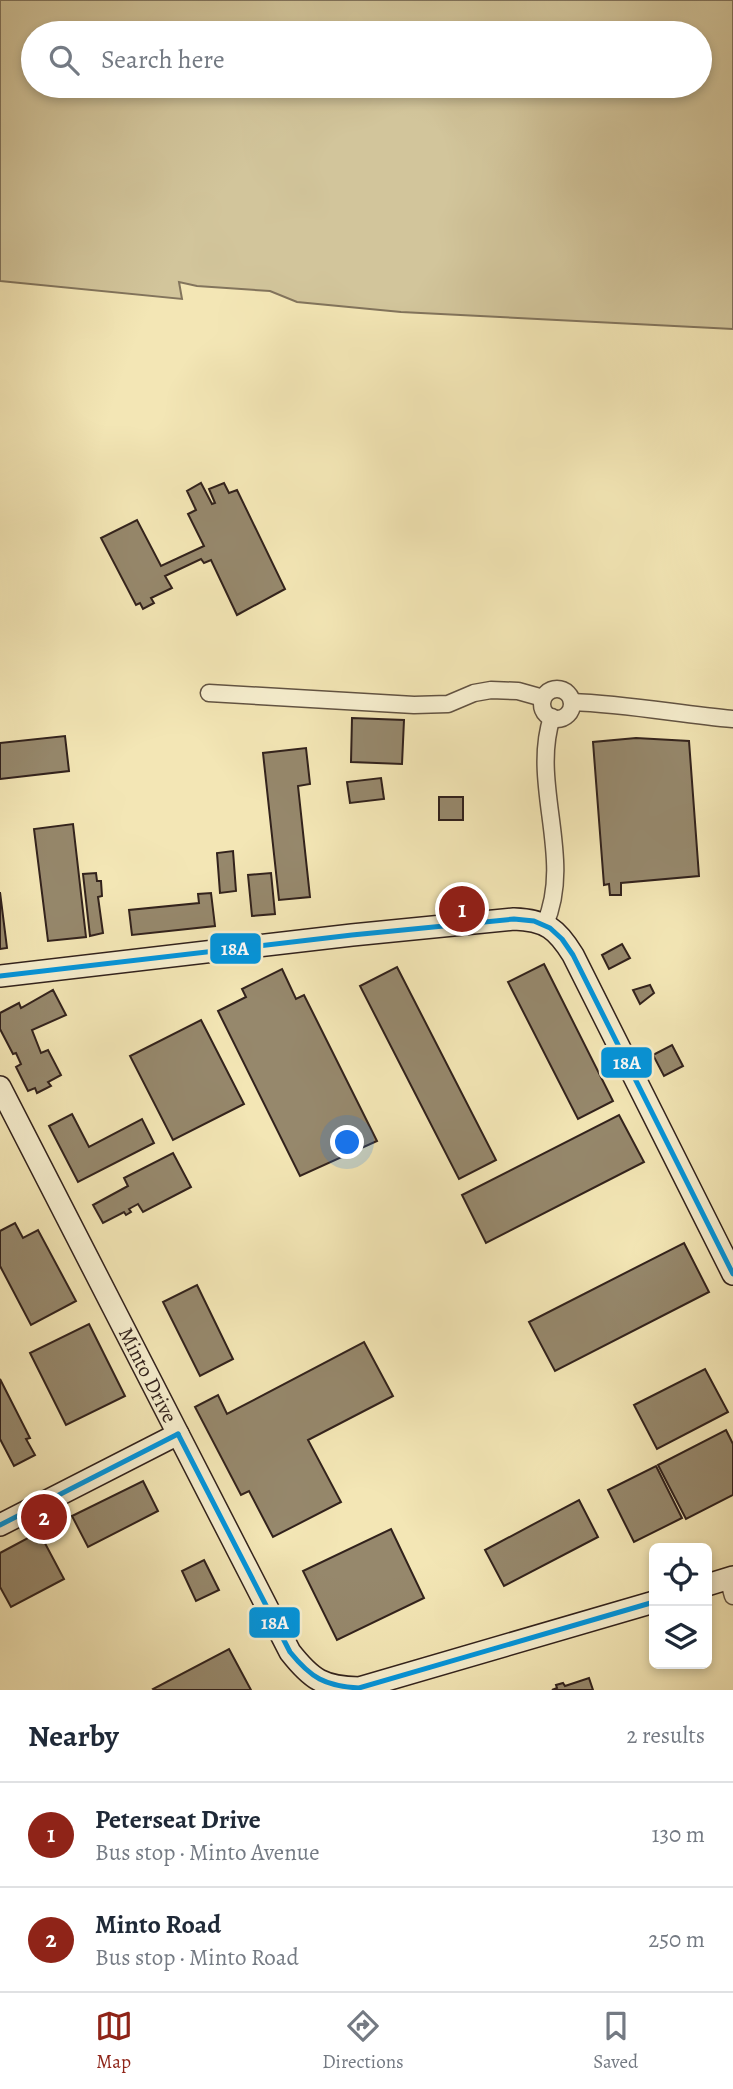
<!DOCTYPE html>
<html lang="en">
<head>
<meta charset="utf-8">
<style>
	body { margin:0; font-family:Alegreya,serif; background:#f2f2f3; color:#1f2937 }
	.controls { position:absolute; right:21px; bottom:21px; display:grid; overflow:hidden; border-radius:10px; box-shadow:0 4px 10px #0003 }
	.controls button { width:63px; height:63px; display:grid; place-items:center; padding:0; border:0; border-bottom:2px solid #e0e1e3; background:#fff; color:#1f2937; font:35px sans-serif }
	.you { position:absolute; left:348px; top:1143px; width:24px; height:24px; margin:-18px; border:5px solid #fff; border-radius:50%; background:#1a73e8; box-shadow:0 0 0 10px #1a73e833 }
	.badge { display:grid; place-items:center; width:46px; height:46px; border-radius:50%; background:#8f2418; color:#fff; font-size:23px; font-weight:700 }
	.pin { position:absolute; translate:-50% -50%; border:4px solid #fff; box-shadow:0 2px 7px #0006 }
	.list { margin:0; padding:0; list-style:none }
	h2 { display:flex; justify-content:space-between; align-items:center; height:91px; margin:0; padding:0 28px; font-size:30px }
	h2 small { font-size:23px; font-weight:400; color:#747a83 }
	.list li { display:grid; grid-template-columns:46px 1fr auto; gap:21px; align-items:center; box-sizing:border-box; height:105px; padding:0 28px; border-top:2px solid #e0e1e3 }
	.list b { display:block; font-size:26px; white-space:nowrap }
	.list p { margin:0; font-size:23px; white-space:nowrap; color:#747a83 }
	.list em { font-size:23px; font-style:normal; color:#747a83 }
	.icon { flex:none; width:38px; height:38px; fill:none; stroke:currentColor; stroke-width:2; stroke-linecap:round; stroke-linejoin:round }
	.map { position:relative; flex:none; width:733px; height:1690px; overflow:hidden }
	.search { position:absolute; background:#fff; box-shadow:0 4px 10px #0003; left:21px; right:21px; top:21px; height:77px; display:flex; align-items:center; gap:18px; box-sizing:border-box; padding:0 24px; border-radius:38px; color:#747a83; font-size:26px }
	.sheet { height:301px; background:#fff }
	nav { display:flex; justify-content:space-around; align-items:center; box-sizing:border-box; height:98px; border-top:2px solid #e0e1e3; background:#fff; font-size:19px; color:#747a83 }
	nav a { display:grid; justify-items:center; gap:4px }
	nav .on { color:#8f2418 }
	.map>svg:first-child { display:block }
</style>
</head>
<body>
<div class="map">
<svg width="733" height="1690" viewBox="0 0 733 1690">
	<rect width="100%" height="100%" fill="#f3e6b5"/>
	<filter id="stains"><feTurbulence type="fractalNoise" baseFrequency=".00286" numOctaves="4"/><feColorMatrix values="0 0 0 0 .2 0 0 0 0 .09 0 0 0 0 .02 0 0 0 .5 -.17"/></filter>
	<radialGradient id="worn" r=".72"><stop offset=".6" stop-color="#630" stop-opacity="0"/><stop offset="1" stop-color="#630" stop-opacity=".3"/></radialGradient>
	<path fill="#d2c59b" stroke="#82745c" stroke-width="2" fill-rule="evenodd" d="M0 0H733V329L401 312 297 302 270 291 197 286 179 282 182 299 0 281ZM700 33V86H33V33Z"/>
	<g fill="#96886c" stroke="#32221c" stroke-width="2">
		<polygon points="201,483 212,504 215,503 209,489 224,483 229,493 237,490 285,589 237,615 211,560 204,563 201,559 165,576 172,588 151,598 154,603 143,609 140,603 136,605 101,538 137,520 161,566 204,546 188,514 196,510 187,491"/>
		<polygon points="352,718 404,720 402,764 351,762"/>
		<polygon points="65,736 69,771 0,779 0,743"/>
		<polygon points="636,738 689,741 699,876 621,883 621,895 610,895 609,884 604,885 593,742"/>
		<polygon points="306,748 310,784 298,786 310,897 279,900 263,753"/>
		<polygon points="381,778 384,799 350,803 347,782"/>
		<rect x="439" y="797" width="24" height="23"/>
		<polygon points="73,824 86,937 48,941 34,829"/>
		<polygon points="233,851 236,891 220,893 217,853"/>
		<polygon points="96,873 97,881 101,881 102,896 98,897 103,933 90,936 83,874"/>
		<polygon points="271,873 275,914 252,916 248,875"/>
		<polygon points="0,892 7,948 0,949"/>
		<polygon points="211,893 215,926 132,935 129,910 199,903 198,894"/>
		<polygon points="622,944 630,958 609,969 602,955"/>
		<polygon points="544,964 613,1101 578,1119 508,982"/>
		<polygon points="397,967 496,1160 459,1179 360,986"/>
		<polygon points="282,969 296,999 304,995 377,1141 300,1176 218,1011 246,997 242,989"/>
		<polygon points="650,985 654,993 640,1004 633,990"/>
		<polygon points="53,990 66,1015 32,1030 41,1053 48,1050 61,1075 48,1082 51,1086 37,1093 35,1088 28,1091 16,1067 21,1064 16,1053 13,1054 0,1029 0,1013 19,1003 21,1008"/>
		<polygon points="201,1020 244,1104 173,1140 130,1056"/>
		<polygon points="672,1045 683,1066 664,1076 653,1055"/>
		<polygon points="72,1114 89,1147 142,1119 154,1143 78,1182 49,1126"/>
		<polygon points="619,1115 644,1162 486,1243 462,1195"/>
		<polygon points="173,1153 191,1187 143,1212 138,1204 129,1209 131,1212 126,1215 124,1212 103,1223 93,1205 128,1186 124,1178"/>
		<polygon points="15,1223 23,1238 38,1230 76,1301 31,1325 0,1266 0,1231"/>
		<polygon points="684,1243 709,1292 555,1371 529,1322"/>
		<polygon points="197,1285 233,1359 200,1376 163,1302"/>
		<polygon points="89,1324 125,1396 66,1425 30,1353"/>
		<polygon points="364,1342 393,1396 308,1440 341,1502 273,1537 249,1491 241,1495 195,1407 218,1395 227,1414"/>
		<polygon points="705,1369 728,1412 657,1449 634,1405"/>
		<polygon points="0,1379 30,1438 26,1439 35,1455 14,1466 0,1439"/>
		<polygon points="726,1430 733,1444 733,1495 686,1519 658,1465"/>
		<polygon points="656,1466 682,1518 634,1542 608,1490"/>
		<polygon points="143,1481 158,1511 88,1547 72,1516"/>
		<polygon points="579,1500 598,1537 504,1586 485,1550"/>
		<polygon points="391,1529 424,1598 337,1640 303,1571"/>
		<polygon points="39,1532 64,1579 11,1607 0,1587 0,1553"/>
		<polygon points="204,1560 219,1590 196,1601 182,1571"/>
		<polygon points="229,1649 251,1690 154,1690 153,1689"/>
		<polygon points="589,1678 593,1690 552,1690 557,1688 556,1685 563,1683 565,1686"/>
	</g>
	<g fill="none" stroke-linecap="round" stroke-linejoin="round">
		<defs>
			<g id="street">
				<circle cx="557" cy="704" r="15"/>
				<polyline points="209,693 414,705 448,704 474,693 491,690 518,691 543,698"/>
				<path d="M572 702C626 704 679 714 733 719"/>
				<path d="M545 924C574 858 530 784 552 717"/>
				<polyline points="728,1578 733,1596"/>
			</g>
			<g id="secondary">
				<path d="M0 976 352 935 514 919C546 920 557 929 573 955L733 1274"/>
				<path d="M0 1087 290 1652C312 1680 323 1687 359 1688L654 1602"/>
				<polyline points="0,1525 178,1434"/>
				<polyline points="707,1585 733,1577"/>
			</g>
		</defs>
		<use href="#street" stroke="#625342" stroke-width="19"/>
		<use href="#secondary" stroke="#32221c" stroke-width="24"/>
		<use href="#street" stroke="#f7efcf" stroke-width="16"/>
		<use href="#secondary" stroke="#f7efcf" stroke-width="21"/>
		<defs>
			<g id="bus-1">
				<polyline points="0,976 352,935 514,919 534,921 550,928 562,939 573,955 733,1274"/>
				<path d="M178 1434 290 1652C311 1678 325 1686 359 1688L654 1602"/>
				<polyline points="0,1525 178,1434"/>
			</g>
		</defs>
		<use href="#bus-1" stroke="#f7efcf" stroke-width="10"/>
		<use href="#bus-1" stroke="#0295dd" stroke-width="5"/>
	</g>
	<g text-anchor="middle" stroke-width="5" stroke-linejoin="round" paint-order="stroke">
		<g font-size="21" fill="#32221c" stroke="#f7efcf">
			<text transform="translate(148 1375) rotate(63)" y="7">Minto Drive</text>
		</g>
	</g>
	<g stroke="#f7efcf" stroke-width="2.5">
		<rect x="209" y="932" width="53" height="33" rx="7" fill="#0295dd"/>
		<rect x="600" y="1046" width="53" height="33" rx="7" fill="#0295dd"/>
		<rect x="248" y="1606" width="53" height="33" rx="7" fill="#0295dd"/>
	</g>
	<g font-size="19" text-anchor="middle" font-weight="bold" fill="#fff">
		<text x="235" y="955">18A</text>
		<text x="627" y="1069">18A</text>
		<text x="275" y="1629">18A</text>
	</g>
	<rect width="100%" height="100%" filter="url(#stains)"/>
	<rect width="100%" height="100%" fill="url(#worn)"/>
</svg>
<div class="controls">
<button><svg class="icon" aria-label="locate" viewBox="0 0 24 24"><circle cx="12" cy="12" r="6"/><path d="M12 2v4M12 18v4M2 12h4M18 12h4"/></svg></button>
<button><svg class="icon" aria-label="layers" viewBox="0 0 24 24"><path d="M12 4l9 5-9 5-9-5zM3 14l9 5 9-5"/></svg></button>
</div>
<div class="you"></div>
<div class="pin badge" style="left:462px;top:909px">1</div>
<div class="pin badge" style="left:44px;top:1517px">2</div>
<div class="search"><svg class="icon" aria-label="search" viewBox="0 0 24 24"><circle cx="10" cy="10" r="6"/><path d="M15 15l6 6"/></svg>Search here</div>
</div>
<section class="sheet">
<h2>Nearby<small>2 results</small></h2>
<ul class="list">
<li><span class="badge">1</span><div><b>Peterseat Drive</b><p>Bus stop · Minto Avenue</p></div><em>130 m</em></li>
<li><span class="badge">2</span><div><b>Minto Road</b><p>Bus stop · Minto Road</p></div><em>250 m</em></li>
</ul>
</section>
<nav>
<a class="on"><svg class="icon" aria-label="map" viewBox="0 0 24 24"><path d="M3 6l6-2 6 2 6-2v14l-6 2-6-2-6 2zM9 4v14M15 6v14"/></svg>Map</a>
<a><svg class="icon" aria-label="directions" viewBox="0 0 24 24"><path d="M12 3l9 9-9 9-9-9zM9 14v-3h6M13 9l2 2-2 2"/></svg>Directions</a>
<a><svg class="icon" aria-label="saved" viewBox="0 0 24 24"><path d="M7 4h10v16l-5-4-5 4z"/></svg>Saved</a>
</nav>
</body>
</html>
